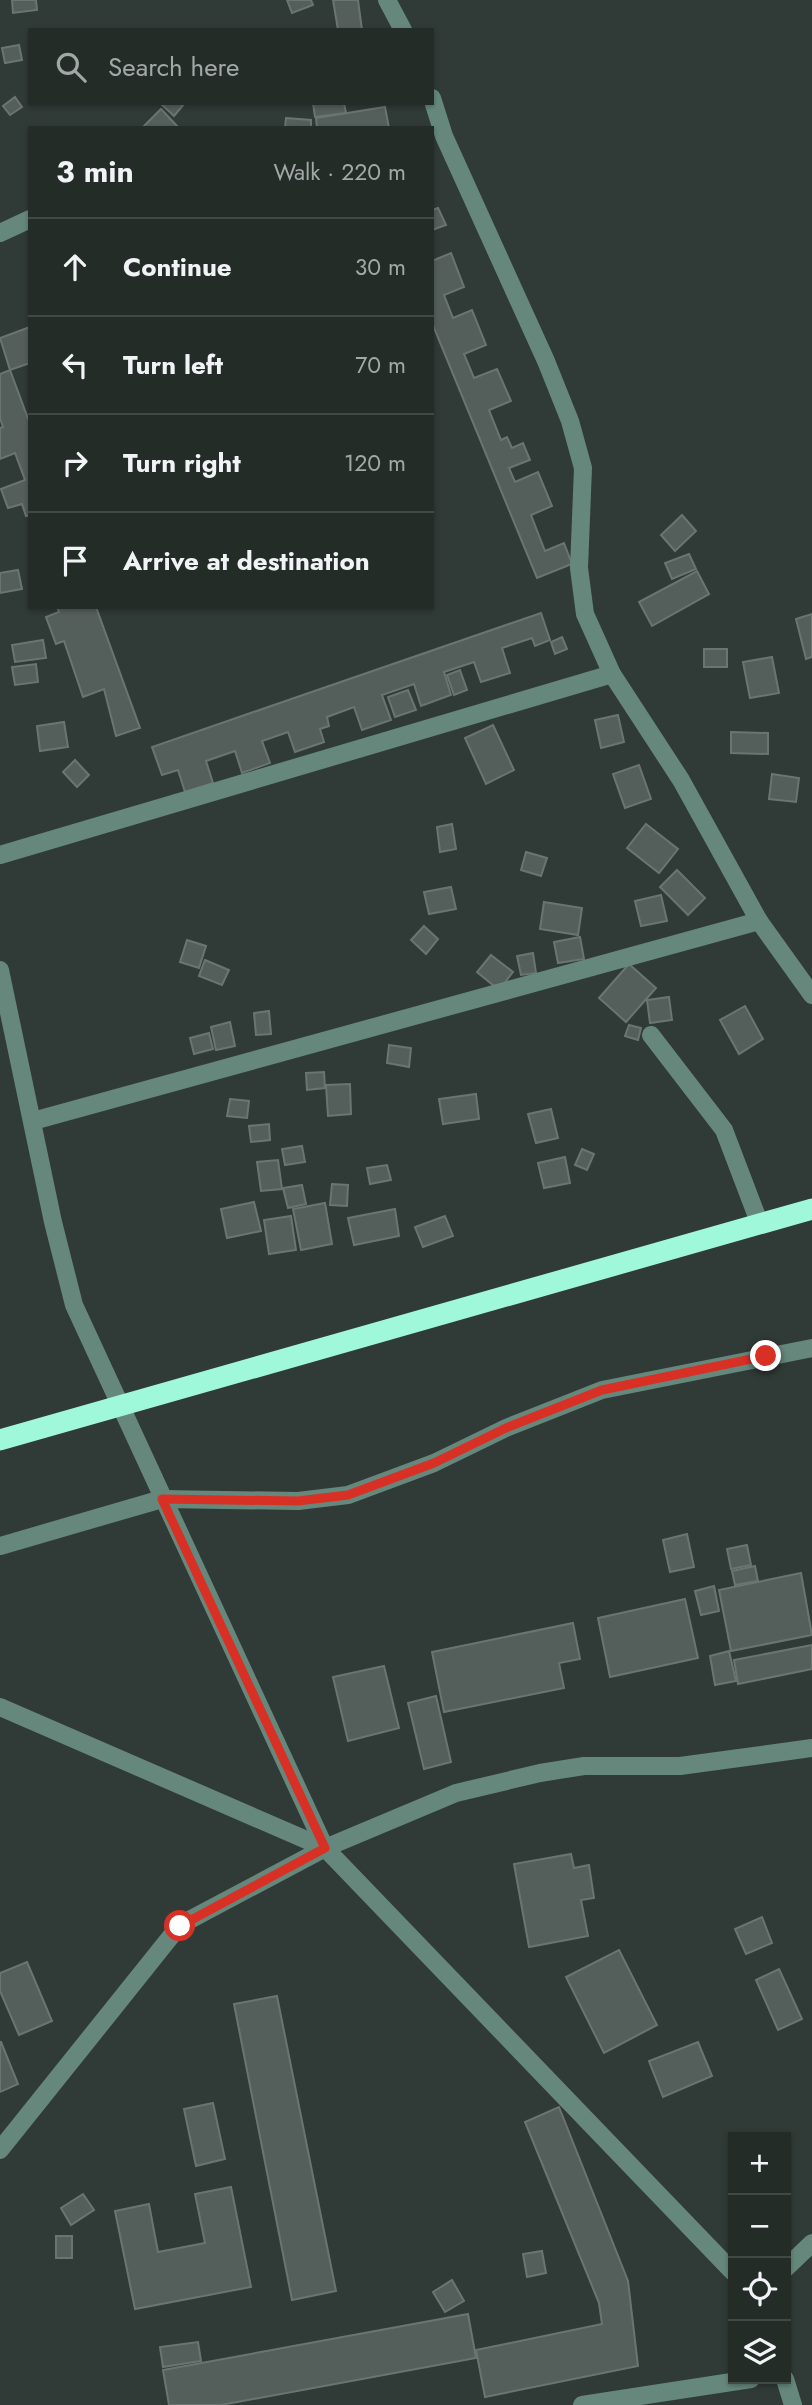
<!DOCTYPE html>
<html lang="en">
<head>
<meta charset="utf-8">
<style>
	body { margin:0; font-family:Jost,sans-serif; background:#2c3430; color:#f1f3f6 }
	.controls { position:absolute; right:21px; bottom:21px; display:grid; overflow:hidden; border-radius:0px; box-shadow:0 2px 5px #0004 }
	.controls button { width:63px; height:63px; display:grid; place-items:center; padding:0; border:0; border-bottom:2px solid #414845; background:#242c28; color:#f1f3f6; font:35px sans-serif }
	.stop { position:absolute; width:21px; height:21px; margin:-16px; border:5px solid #d93025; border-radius:50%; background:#fff }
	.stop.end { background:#d93025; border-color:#fff; box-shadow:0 2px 7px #0008 }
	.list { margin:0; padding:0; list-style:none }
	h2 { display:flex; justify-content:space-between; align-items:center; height:91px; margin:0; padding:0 28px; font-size:30px }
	h2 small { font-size:23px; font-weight:400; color:#a3a7a8 }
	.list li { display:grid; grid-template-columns:46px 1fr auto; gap:21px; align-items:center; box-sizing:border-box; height:98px; padding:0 28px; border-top:2px solid #414845 }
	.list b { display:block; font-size:26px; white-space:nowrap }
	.list em { font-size:23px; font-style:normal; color:#a3a7a8 }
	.icon { flex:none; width:38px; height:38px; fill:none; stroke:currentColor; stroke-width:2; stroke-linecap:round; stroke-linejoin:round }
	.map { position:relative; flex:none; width:812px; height:2405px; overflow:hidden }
	.search { position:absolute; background:#242c28; box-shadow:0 2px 5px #0004; left:28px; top:28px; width:406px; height:77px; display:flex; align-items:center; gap:18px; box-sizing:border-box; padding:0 24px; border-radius:0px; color:#a3a7a8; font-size:26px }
	.panel { position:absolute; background:#242c28; box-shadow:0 2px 5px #0004; left:28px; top:126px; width:406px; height:483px; border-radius:0px }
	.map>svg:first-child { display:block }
</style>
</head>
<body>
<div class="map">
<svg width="812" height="2405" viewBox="0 0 812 2405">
	<rect width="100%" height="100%" fill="#303a36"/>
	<g fill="#545f5b" stroke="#6a7571" stroke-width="2">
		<polygon points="12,0 36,0 37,10 13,13"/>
		<polygon points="287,0 311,0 313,5 292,13"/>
		<polygon points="333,0 358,0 362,30 338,30"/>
		<polygon points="19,45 22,60 5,63 2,48"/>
		<polygon points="15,97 22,107 10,115 3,106"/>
		<polygon points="160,103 185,103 174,116"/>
		<polygon points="313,103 344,103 346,113 315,117"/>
		<polygon points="385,107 389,128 317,128 316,118"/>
		<polygon points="161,109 179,128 142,128"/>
		<polygon points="286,118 311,120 311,128 285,128"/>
		<polygon points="438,208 446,225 432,230 432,210"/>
		<polygon points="451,253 464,287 444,295 453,318 472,310 486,345 464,354 474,378 497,369 511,401 489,410 501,440 507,437 512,448 523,443 530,460 509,468 515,482 538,472 552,506 531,515 545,551 564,543 572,564 537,578 432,323 432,261"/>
		<polygon points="30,327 30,363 10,370 0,338"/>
		<polygon points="10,370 30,424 30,515 26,516 22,504 8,508 1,489 25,480 15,453 0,459 0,428 3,427 0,418 0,374"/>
		<polygon points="682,515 696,531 675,551 661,535"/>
		<polygon points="689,554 696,569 672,579 665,563"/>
		<polygon points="18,570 22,589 0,593 0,573"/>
		<polygon points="697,571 709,594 652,626 639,602"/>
		<polygon points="57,607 96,607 140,728 116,736 104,689 83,697 64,641 56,644 46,617 59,612"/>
		<polygon points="541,613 550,640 535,646 532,638 502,648 510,673 481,682 474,662 444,672 451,695 421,706 414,684 382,695 391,720 362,730 354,707 327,717 329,726 320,729 324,742 295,752 288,732 262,741 270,763 242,773 235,751 206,761 213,783 185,792 178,770 162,775 152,747"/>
		<polygon points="812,614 812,657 806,659 796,619"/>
		<polygon points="562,637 567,649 555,654 551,642"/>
		<polygon points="43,640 46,658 15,662 12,645"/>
		<rect x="704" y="649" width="23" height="18"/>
		<polygon points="772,657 779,693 750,698 743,662"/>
		<polygon points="36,664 38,682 15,685 12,667"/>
		<polygon points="460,670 467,690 454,695 447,675"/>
		<polygon points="408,690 416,710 395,717 388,697"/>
		<polygon points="618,715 624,742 601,748 595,720"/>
		<polygon points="64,722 68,747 40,751 37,726"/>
		<polygon points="493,725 514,770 486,784 465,738"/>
		<polygon points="731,732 768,733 768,754 731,753"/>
		<polygon points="75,760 89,775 77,787 63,772"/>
		<polygon points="639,765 651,799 625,808 613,774"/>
		<polygon points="772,774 799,778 796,802 769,799"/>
		<polygon points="452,824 456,849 440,852 437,827"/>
		<polygon points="646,824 678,849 659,873 627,848"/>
		<polygon points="526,852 547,858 541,876 521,870"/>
		<polygon points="677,870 705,898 688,915 660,887"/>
		<polygon points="451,887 456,909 429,914 424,892"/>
		<polygon points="661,895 667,921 641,926 635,901"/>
		<polygon points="544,902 582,908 578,935 540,929"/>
		<polygon points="424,926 438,939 426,954 411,940"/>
		<polygon points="580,937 584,959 558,963 554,942"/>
		<polygon points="187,940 206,946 199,968 180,962"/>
		<polygon points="533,953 536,973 521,975 517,956"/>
		<polygon points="491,955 513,972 499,990 477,972"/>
		<polygon points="205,960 229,970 222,985 199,976"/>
		<polygon points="629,964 656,988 626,1022 599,998"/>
		<polygon points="669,997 672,1020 650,1023 647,1000"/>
		<polygon points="745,1006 763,1039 739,1054 720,1020"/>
		<polygon points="269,1011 271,1034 256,1035 254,1013"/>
		<polygon points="230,1022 235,1046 216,1050 211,1027"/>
		<polygon points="629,1025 641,1028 638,1040 625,1036"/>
		<polygon points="209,1033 213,1049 194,1054 190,1038"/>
		<polygon points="389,1045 411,1048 409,1067 387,1063"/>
		<polygon points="324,1072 325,1088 307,1090 306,1073"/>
		<polygon points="350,1084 351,1114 328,1116 326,1085"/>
		<polygon points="476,1094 479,1119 443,1124 439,1099"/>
		<polygon points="230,1099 249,1101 247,1118 227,1116"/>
		<polygon points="551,1109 558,1138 536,1143 528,1114"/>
		<polygon points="269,1124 270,1140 251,1142 249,1126"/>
		<polygon points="302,1146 305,1162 285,1165 282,1149"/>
		<polygon points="582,1149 594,1154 587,1170 575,1165"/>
		<polygon points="565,1157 570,1183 544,1188 538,1163"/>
		<polygon points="278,1160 282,1189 261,1191 257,1162"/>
		<polygon points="387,1165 391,1180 370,1184 367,1168"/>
		<polygon points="332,1184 348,1185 347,1206 330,1205"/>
		<polygon points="302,1185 306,1204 288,1208 283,1188"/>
		<polygon points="254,1202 261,1231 227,1238 221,1209"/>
		<polygon points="325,1203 332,1244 301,1250 293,1209"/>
		<polygon points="395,1209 399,1236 354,1245 348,1218"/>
		<polygon points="291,1216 296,1250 269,1254 264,1220"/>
		<polygon points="445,1216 453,1236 423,1247 415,1227"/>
		<polygon points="687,1534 694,1567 670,1572 663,1540"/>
		<polygon points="747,1545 751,1565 731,1569 727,1549"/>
		<polygon points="755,1566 758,1581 735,1585 732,1571"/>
		<polygon points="801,1573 812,1635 731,1651 719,1590"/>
		<polygon points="714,1586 719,1611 701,1615 695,1591"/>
		<polygon points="685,1599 698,1658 610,1677 598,1618"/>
		<polygon points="573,1623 580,1659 559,1663 564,1688 444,1712 432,1652"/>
		<polygon points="812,1645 812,1669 738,1684 734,1660"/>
		<polygon points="729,1651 736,1681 715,1685 710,1656"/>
		<polygon points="384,1666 399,1728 348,1741 333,1677"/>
		<polygon points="436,1696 451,1762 424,1769 408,1703"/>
		<polygon points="571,1854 574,1868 589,1865 594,1898 581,1900 588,1936 529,1947 514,1864"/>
		<polygon points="762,1917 772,1943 746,1954 735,1929"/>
		<polygon points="619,1950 657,2025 604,2053 566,1977"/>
		<polygon points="27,1962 52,2021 19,2035 0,1991 0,1973"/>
		<polygon points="779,1969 802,2019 778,2030 756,1980"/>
		<polygon points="277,1996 336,2291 292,2300 234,2004"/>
		<polygon points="1,2042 18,2084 0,2092 0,2042"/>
		<polygon points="698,2042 712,2076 663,2097 649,2061"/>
		<polygon points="213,2103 225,2159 196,2166 184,2109"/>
		<polygon points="559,2107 628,2281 638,2366 485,2397 476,2350 602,2324 599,2303 525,2122"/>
		<polygon points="231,2187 251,2287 135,2309 115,2211 149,2204 158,2252 205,2243 195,2194"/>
		<polygon points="83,2194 94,2210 71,2225 61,2208"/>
		<rect x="56" y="2236" width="16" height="22"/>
		<polygon points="542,2251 546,2273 527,2277 523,2254"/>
		<polygon points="452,2280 464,2301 445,2312 433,2292"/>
		<polygon points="468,2314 476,2358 221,2405 169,2405 163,2370"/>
		<polygon points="198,2342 201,2361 163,2367 160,2347"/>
	</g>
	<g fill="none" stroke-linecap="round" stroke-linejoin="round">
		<g stroke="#66887c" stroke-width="18">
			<polyline points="387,0 403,30"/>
			<polyline points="432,98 444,136 546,361 570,421 583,468 579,568 585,614 612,674 681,780 759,921 812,995"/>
			<polyline points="0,233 30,219"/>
			<polyline points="0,855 612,674"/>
			<polyline points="0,970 53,1222 74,1305 325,1848 733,2272"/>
			<polyline points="651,1035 724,1130 759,1222"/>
			<polyline points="33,1121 759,921"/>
			<polyline points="0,1546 162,1499 298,1501 348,1495 434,1463 506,1428 602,1390 812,1348"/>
			<polyline points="0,1707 325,1848"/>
			<polyline points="0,2150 180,1925 325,1848 456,1793 540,1773 584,1766 680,1766 812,1748"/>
			<polyline points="786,2268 812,2243"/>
			<polyline points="785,2379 793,2405"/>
			<polyline points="582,2405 751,2379"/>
		</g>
		<polyline stroke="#a0f8db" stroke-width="21" points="0,1440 812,1209"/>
	</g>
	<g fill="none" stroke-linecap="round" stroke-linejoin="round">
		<polyline stroke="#d93025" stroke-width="9" points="180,1926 325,1848 162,1499 298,1501 348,1495 434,1463 506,1428 602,1390 766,1356"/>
	</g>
</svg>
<div class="controls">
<button>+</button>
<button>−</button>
<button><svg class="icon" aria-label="locate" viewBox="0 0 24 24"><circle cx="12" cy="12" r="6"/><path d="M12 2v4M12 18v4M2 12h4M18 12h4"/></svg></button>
<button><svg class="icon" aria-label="layers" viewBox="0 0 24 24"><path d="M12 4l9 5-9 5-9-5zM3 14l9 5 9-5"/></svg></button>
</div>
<div class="stop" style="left:180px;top:1926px"></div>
<div class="stop end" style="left:766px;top:1356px"></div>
<div class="search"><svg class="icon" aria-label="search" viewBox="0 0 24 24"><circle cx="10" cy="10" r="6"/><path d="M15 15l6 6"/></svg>Search here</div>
<section class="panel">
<h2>3 min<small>Walk · 220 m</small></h2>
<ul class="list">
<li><svg class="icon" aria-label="ahead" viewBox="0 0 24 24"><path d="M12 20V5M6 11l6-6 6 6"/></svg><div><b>Continue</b></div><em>30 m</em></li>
<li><svg class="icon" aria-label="left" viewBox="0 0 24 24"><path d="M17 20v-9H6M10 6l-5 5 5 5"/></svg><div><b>Turn left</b></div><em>70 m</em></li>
<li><svg class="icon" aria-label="right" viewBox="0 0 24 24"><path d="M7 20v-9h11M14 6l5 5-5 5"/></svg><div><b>Turn right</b></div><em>120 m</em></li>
<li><svg class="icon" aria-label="arrive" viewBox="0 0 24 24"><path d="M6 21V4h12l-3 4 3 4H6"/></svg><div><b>Arrive at destination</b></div></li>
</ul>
</section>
</div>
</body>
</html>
